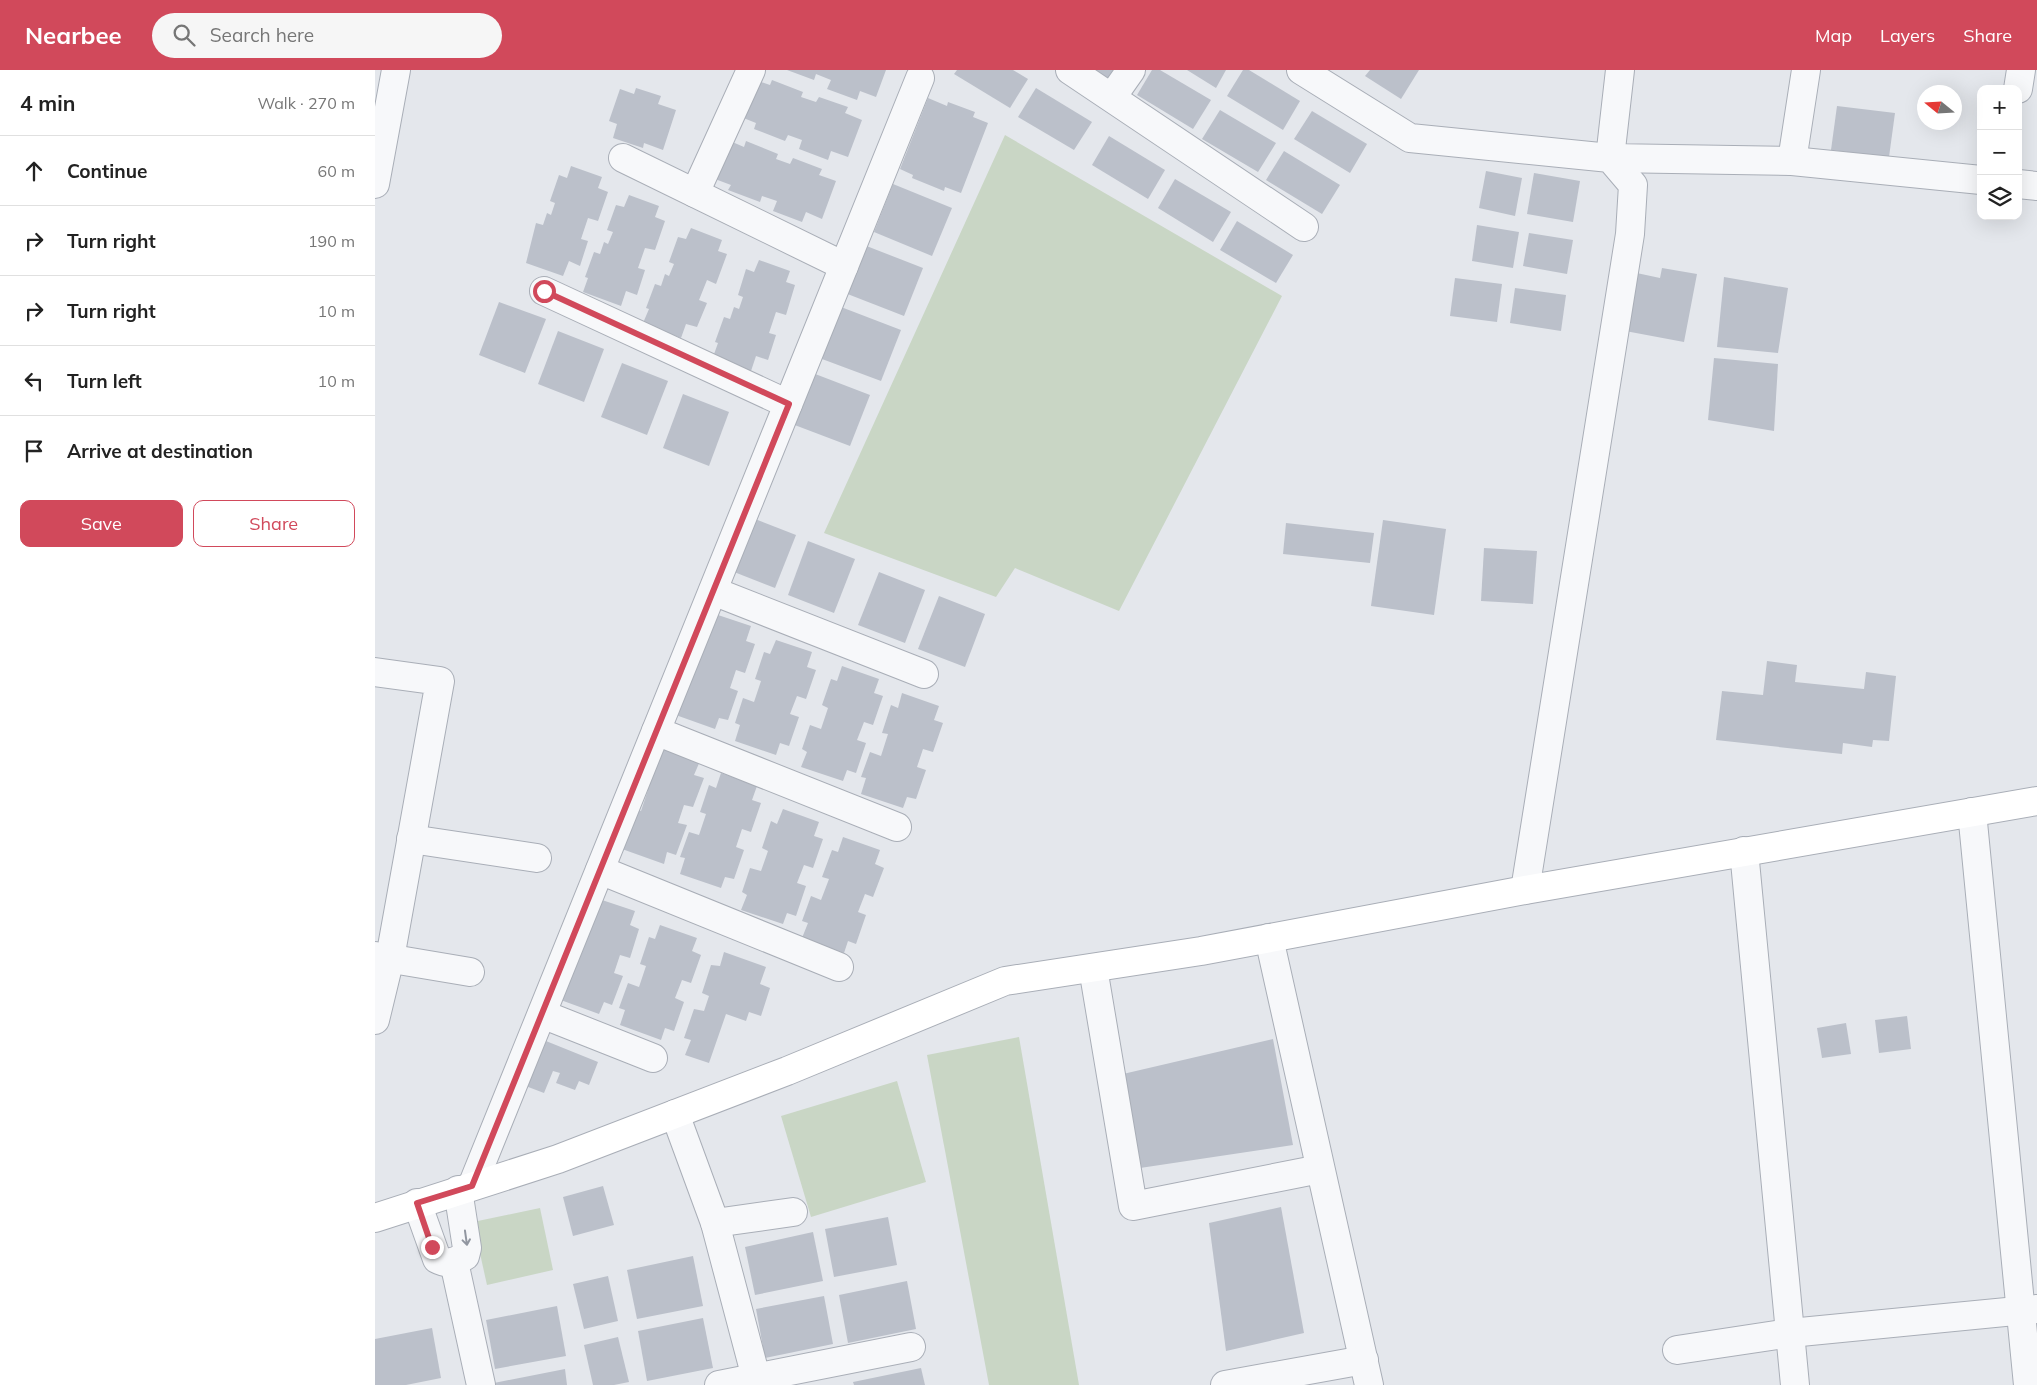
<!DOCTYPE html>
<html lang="en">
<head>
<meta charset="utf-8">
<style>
	body { margin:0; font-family:Mulish,sans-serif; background:#f6f6f6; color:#222 }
	.controls { position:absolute; right:15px; top:15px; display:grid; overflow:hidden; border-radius:10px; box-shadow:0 5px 20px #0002 }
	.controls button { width:45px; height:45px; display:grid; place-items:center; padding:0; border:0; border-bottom:1px solid #e0e0e0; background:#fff; color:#222; font:25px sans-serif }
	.compass { position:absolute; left:1542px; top:15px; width:45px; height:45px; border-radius:50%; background:#fff; box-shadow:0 5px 20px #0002; rotate:288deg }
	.stop { position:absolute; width:15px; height:15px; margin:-11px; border:4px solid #d1495b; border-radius:50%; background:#fff }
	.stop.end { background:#d1495b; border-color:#fff; box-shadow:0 1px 5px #0008 }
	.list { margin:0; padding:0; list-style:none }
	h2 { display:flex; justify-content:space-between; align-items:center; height:65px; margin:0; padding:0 20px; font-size:21px }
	h2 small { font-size:16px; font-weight:400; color:#767676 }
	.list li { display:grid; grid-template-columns:32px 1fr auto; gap:15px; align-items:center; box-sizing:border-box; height:70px; padding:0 20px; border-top:1px solid #e0e0e0 }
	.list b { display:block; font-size:19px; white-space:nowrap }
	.list em { font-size:16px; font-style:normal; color:#767676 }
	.actions { display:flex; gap:10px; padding:15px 20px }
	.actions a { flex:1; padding:11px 0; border:1px solid #d1495b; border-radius:10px; text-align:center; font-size:18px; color:#d1495b }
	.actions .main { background:#d1495b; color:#fff }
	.icon { flex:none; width:28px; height:28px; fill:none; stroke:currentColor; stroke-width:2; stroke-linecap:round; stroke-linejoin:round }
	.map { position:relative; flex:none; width:1662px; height:1315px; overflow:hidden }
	header { display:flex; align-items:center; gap:30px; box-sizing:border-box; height:70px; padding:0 25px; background:#d1495b; color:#fff }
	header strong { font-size:24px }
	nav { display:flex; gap:28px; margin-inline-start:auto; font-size:18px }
	.search { width:350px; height:45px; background:#f6f6f6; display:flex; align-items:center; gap:12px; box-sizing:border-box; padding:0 18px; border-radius:28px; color:#767676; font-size:19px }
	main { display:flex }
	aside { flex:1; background:#fff }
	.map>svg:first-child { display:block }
</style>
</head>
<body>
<header>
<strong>Nearbee</strong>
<div class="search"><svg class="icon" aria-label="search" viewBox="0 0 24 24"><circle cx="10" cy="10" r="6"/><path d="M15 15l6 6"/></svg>Search here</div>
<nav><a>Map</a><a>Layers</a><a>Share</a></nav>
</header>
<main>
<aside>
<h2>4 min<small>Walk · 270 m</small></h2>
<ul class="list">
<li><svg class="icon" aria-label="ahead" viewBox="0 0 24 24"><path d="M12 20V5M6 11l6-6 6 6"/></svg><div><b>Continue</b></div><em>60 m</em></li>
<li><svg class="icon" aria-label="right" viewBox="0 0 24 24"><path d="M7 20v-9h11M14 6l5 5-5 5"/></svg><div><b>Turn right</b></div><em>190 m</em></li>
<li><svg class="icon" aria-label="right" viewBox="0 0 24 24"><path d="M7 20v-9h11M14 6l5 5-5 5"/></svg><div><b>Turn right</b></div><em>10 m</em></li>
<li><svg class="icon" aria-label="left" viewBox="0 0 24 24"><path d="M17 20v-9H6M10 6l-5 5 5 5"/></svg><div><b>Turn left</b></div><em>10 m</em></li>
<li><svg class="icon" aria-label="arrive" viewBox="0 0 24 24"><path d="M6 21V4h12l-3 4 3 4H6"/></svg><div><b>Arrive at destination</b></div></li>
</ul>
<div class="actions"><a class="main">Save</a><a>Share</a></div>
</aside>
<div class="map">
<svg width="1662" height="1315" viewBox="0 0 1662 1315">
	<rect width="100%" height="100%" fill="#e4e7ec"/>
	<g fill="#c9d6c5">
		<polygon points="630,65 907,226 744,541 640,498 621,527 449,463"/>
		<polygon points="644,967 704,1315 614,1315 552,985"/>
		<polygon points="522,1011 551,1112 436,1147 406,1046"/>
		<polygon points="165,1138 178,1200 112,1215 98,1152"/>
	</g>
	<g fill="#bbc0ca">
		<polygon points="412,0 511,0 501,27 485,21 482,30 452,19 456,10 441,4 439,10"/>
		<polygon points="582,0 638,0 653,9 635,38 579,4"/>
		<polygon points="720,0 741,0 734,10"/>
		<polygon points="777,0 785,0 836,30 818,59 762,25"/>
		<polygon points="812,0 851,0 841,18"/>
		<polygon points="868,0 874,0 925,31 908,60 852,26"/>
		<polygon points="995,0 1044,0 1026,29 990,6"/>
		<polygon points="380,10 395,15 397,10 428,22 426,27 441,32 444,27 473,37 470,43 487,50 473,87 456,81 453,90 424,79 427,70 413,65 410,71 379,59 381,53 366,47"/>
		<polygon points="261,18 286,26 283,34 301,40 288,80 269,73 268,78 238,68 242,54 234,51 245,19 259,24"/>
		<polygon points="661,18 717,52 699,80 643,47"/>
		<polygon points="553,28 572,36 573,32 600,42 598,47 613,53 586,123 570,117 569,121 537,108 538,105 525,99"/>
		<polygon points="1462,36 1520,43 1514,87 1456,80"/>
		<polygon points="845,40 901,73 883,102 827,69"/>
		<polygon points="937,41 992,74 975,103 919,69"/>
		<polygon points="734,66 790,100 773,129 717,95"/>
		<polygon points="355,71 369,77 371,71 403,84 401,89 415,94 418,88 447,99 444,105 461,111 447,149 431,142 427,152 398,141 402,131 387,126 385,132 353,120 356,115 340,109"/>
		<polygon points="909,81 965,115 947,144 891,110"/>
		<polygon points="196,96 227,107 223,118 233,122 223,151 213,148 206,169 213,171 205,196 194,191 188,206 151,193 161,153 168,155 172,143 176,145 180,133 175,131 184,105 192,108"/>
		<polygon points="1111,101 1147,108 1140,146 1104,138"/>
		<polygon points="1159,103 1205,111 1198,152 1152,144"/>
		<polygon points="800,109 856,142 838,172 783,138"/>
		<polygon points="518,114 577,138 557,186 499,162"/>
		<polygon points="254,125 284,136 280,147 290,151 280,180 270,178 263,198 270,200 262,225 251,221 246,236 208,222 213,208 210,207 219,182 225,184 229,172 233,174 238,162 232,160 241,135 249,137"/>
		<polygon points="862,151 918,185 901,213 845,180"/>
		<polygon points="1102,155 1144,162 1138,198 1097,191"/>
		<polygon points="316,158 347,170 343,181 352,184 341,214 332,210 324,230 332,233 322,257 311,254 306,268 268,253 274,239 271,238 280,214 286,216 290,204 294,206 299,194 294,192 303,167 311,169"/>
		<polygon points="1154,163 1198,170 1192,204 1148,196"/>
		<polygon points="489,175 548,198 529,246 470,223"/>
		<polygon points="384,190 415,201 411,212 420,215 411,245 401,242 394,263 401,265 393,290 381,286 376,301 338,287 343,273 340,272 349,247 355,249 359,237 364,239 368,227 363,225 371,199 379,202"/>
		<polygon points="1287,198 1322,204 1309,272 1245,260 1257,202 1285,208"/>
		<polygon points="1349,207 1413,218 1403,283 1342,277"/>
		<polygon points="1080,208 1127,214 1122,252 1075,246"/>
		<polygon points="1140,218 1191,225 1186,261 1135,253"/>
		<polygon points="124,232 171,249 150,303 104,285"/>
		<polygon points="466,237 526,260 506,311 447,289"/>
		<polygon points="183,261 229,279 209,332 163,314"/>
		<polygon points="1339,288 1403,294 1399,361 1333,350"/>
		<polygon points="247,293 293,311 272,365 226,347"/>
		<polygon points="435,302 495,325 475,376 417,354"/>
		<polygon points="308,324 354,342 334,396 288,378"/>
		<polygon points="375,447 421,465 400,518 354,500"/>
		<polygon points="1008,450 1071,459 1059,545 996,536"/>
		<polygon points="911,453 999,463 995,493 908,484"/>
		<polygon points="433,471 480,489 459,543 413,525"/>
		<polygon points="1109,478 1162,481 1158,534 1106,531"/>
		<polygon points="504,502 550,520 530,573 483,555"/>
		<polygon points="564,526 610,544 590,597 543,579"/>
		<polygon points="340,544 376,556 371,571 380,574 370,603 361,600 355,618 363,621 353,650 344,648 340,659 298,644 307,603 318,606"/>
		<polygon points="401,570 437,582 432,597 441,600 431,629 422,626 415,644 424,647 414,676 405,673 401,685 360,671 365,655 360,653 368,628 379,632 386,611 380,609 389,582 395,584"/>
		<polygon points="1392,591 1422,595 1420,612 1489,619 1491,602 1521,606 1514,671 1498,670 1497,677 1468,673 1467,684 1341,670 1347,621 1388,625"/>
		<polygon points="467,596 504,609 499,623 508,626 498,655 489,652 482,670 491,673 481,703 472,700 468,711 426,697 432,682 427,679 435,655 446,659 453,638 447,635 456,609 462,611"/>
		<polygon points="527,623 564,636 559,650 568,653 558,682 548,679 542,697 551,700 541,729 532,727 528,738 486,724 491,708 486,707 495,682 506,686 513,664 507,663 516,635 523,638"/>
		<polygon points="288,679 325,691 319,705 329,708 318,737 309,735 303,753 312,755 301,785 292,782 289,794 247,779 256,737 266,741 273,720 268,718 277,690 283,693"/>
		<polygon points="346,703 382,716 377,730 386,733 376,762 367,759 361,777 369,780 359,809 350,807 346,818 305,804 310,788 305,787 314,762 324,765 331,744 325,742 334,715 341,718"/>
		<polygon points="408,739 444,752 439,766 448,769 438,798 429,795 422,813 431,816 421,846 412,843 408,854 366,840 372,825 367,822 375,798 386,801 393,781 387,778 396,751 402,754"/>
		<polygon points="468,767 505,780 500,794 509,798 498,827 490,824 483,842 491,845 481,874 473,871 469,883 427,868 433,853 427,851 436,826 446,830 454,809 447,807 457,780 463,782"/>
		<polygon points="224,829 260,841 255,855 264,859 255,888 245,885 239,903 248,906 237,935 229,932 224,944 183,929"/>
		<polygon points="285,855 322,868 317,881 326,885 316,913 307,910 300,928 309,932 299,961 290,958 286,970 245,955 250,940 244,938 253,913 264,917 271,896 265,894 274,867 280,869"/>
		<polygon points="349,882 391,897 385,914 395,918 386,946 374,942 371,951 351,944 334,993 310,985 316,970 309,968 319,939 329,941 334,926 327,923 336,895 345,896"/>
		<polygon points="1532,946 1536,979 1504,983 1500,950"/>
		<polygon points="1471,953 1476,984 1447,988 1442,958"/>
		<polygon points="166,969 223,992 214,1015 204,1011 200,1020 181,1013 185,1003 178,1001 169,1023 148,1015"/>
		<polygon points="898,969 918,1075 765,1098 748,1004"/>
		<polygon points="228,1116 239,1155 198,1166 188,1127"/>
		<polygon points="906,1137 929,1263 851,1281 834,1153"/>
		<polygon points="513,1147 522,1195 459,1207 450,1159"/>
		<polygon points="438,1162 448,1211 380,1225 370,1177"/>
		<polygon points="318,1186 328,1236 262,1249 252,1200"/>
		<polygon points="233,1206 243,1251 209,1259 198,1214"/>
		<polygon points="532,1211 541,1259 473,1273 464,1225"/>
		<polygon points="449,1226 458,1274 390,1288 381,1239"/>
		<polygon points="182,1236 191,1286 120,1299 111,1250"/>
		<polygon points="328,1248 338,1298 272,1311 263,1261"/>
		<polygon points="57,1258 66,1308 31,1315 0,1315 0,1269"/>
		<polygon points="243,1267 254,1312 239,1315 218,1315 209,1275"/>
		<polygon points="546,1298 550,1315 479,1315 478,1312"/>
		<polygon points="190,1299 192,1315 119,1315 119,1313"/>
	</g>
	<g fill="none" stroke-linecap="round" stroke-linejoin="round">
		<defs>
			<g id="street">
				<polyline points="695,0 929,157"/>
				<polyline points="926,0 1035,68 1235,88 1258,115 1255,164 1150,820"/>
				<polyline points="1245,0 1235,88 1417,91 1606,110"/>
				<polyline points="1643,19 1646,0"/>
				<polyline points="737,27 756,0"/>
				<polyline points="248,88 469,196"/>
				<polyline points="1417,91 1431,0"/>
				<polyline points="0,114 21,0"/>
				<polyline points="1643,114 1662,116"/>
				<polyline points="320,123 376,0"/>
				<polyline points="169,221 413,334"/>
				<polyline points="338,521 549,604"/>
				<polyline points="0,602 65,611 15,888 0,950"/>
				<polyline points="281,661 522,757"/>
				<polyline points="1597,742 1653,1315"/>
				<polyline points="36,769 162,788"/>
				<polyline points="1369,781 1420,1315"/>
				<polyline points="225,800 464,897"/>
				<polyline points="894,868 994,1315"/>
				<polyline points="0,886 95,902"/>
				<polyline points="718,898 758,1136 945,1099"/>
				<polyline points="167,944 278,988"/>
				<polyline points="300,1044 340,1153 383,1315"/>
				<polyline points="97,1116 545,8"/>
				<path d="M42 1133 62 1189C73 1195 80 1192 90 1186L92 1178 83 1120"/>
				<polyline points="340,1153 418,1142"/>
				<polyline points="79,1192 106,1315"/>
				<polyline points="1302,1280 1415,1263 1662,1239"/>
				<polyline points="344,1315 536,1277"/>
				<polyline points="850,1315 989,1290"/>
			</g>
			<polyline id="secondary" points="0,1148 183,1089 412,1001 630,911 826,881 1150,820 1662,731"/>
		</defs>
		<use href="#street" stroke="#a9aeb7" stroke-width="30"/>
		<use href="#secondary" stroke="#a9aeb7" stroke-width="30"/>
		<use href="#street" stroke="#f7f8fa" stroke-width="28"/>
		<use href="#secondary" stroke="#fff" stroke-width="28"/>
	</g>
	<defs><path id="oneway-shaft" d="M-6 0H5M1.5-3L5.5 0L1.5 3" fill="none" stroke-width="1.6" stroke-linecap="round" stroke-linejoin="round" transform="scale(1.25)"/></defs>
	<use stroke="#9196a0" href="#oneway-shaft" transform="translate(91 1168) rotate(82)"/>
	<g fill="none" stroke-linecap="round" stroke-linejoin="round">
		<polyline stroke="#d1495b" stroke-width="6" points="57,1177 42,1133 97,1116 414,334 169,221"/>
	</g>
</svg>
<div class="controls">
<button>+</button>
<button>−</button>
<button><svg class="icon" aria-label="layers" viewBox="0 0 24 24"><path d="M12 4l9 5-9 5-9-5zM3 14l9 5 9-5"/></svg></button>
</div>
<svg class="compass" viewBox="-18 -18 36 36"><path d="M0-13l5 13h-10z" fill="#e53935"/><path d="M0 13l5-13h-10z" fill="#767676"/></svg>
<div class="stop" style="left:169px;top:221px"></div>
<div class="stop end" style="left:57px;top:1177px"></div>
</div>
</main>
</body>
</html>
